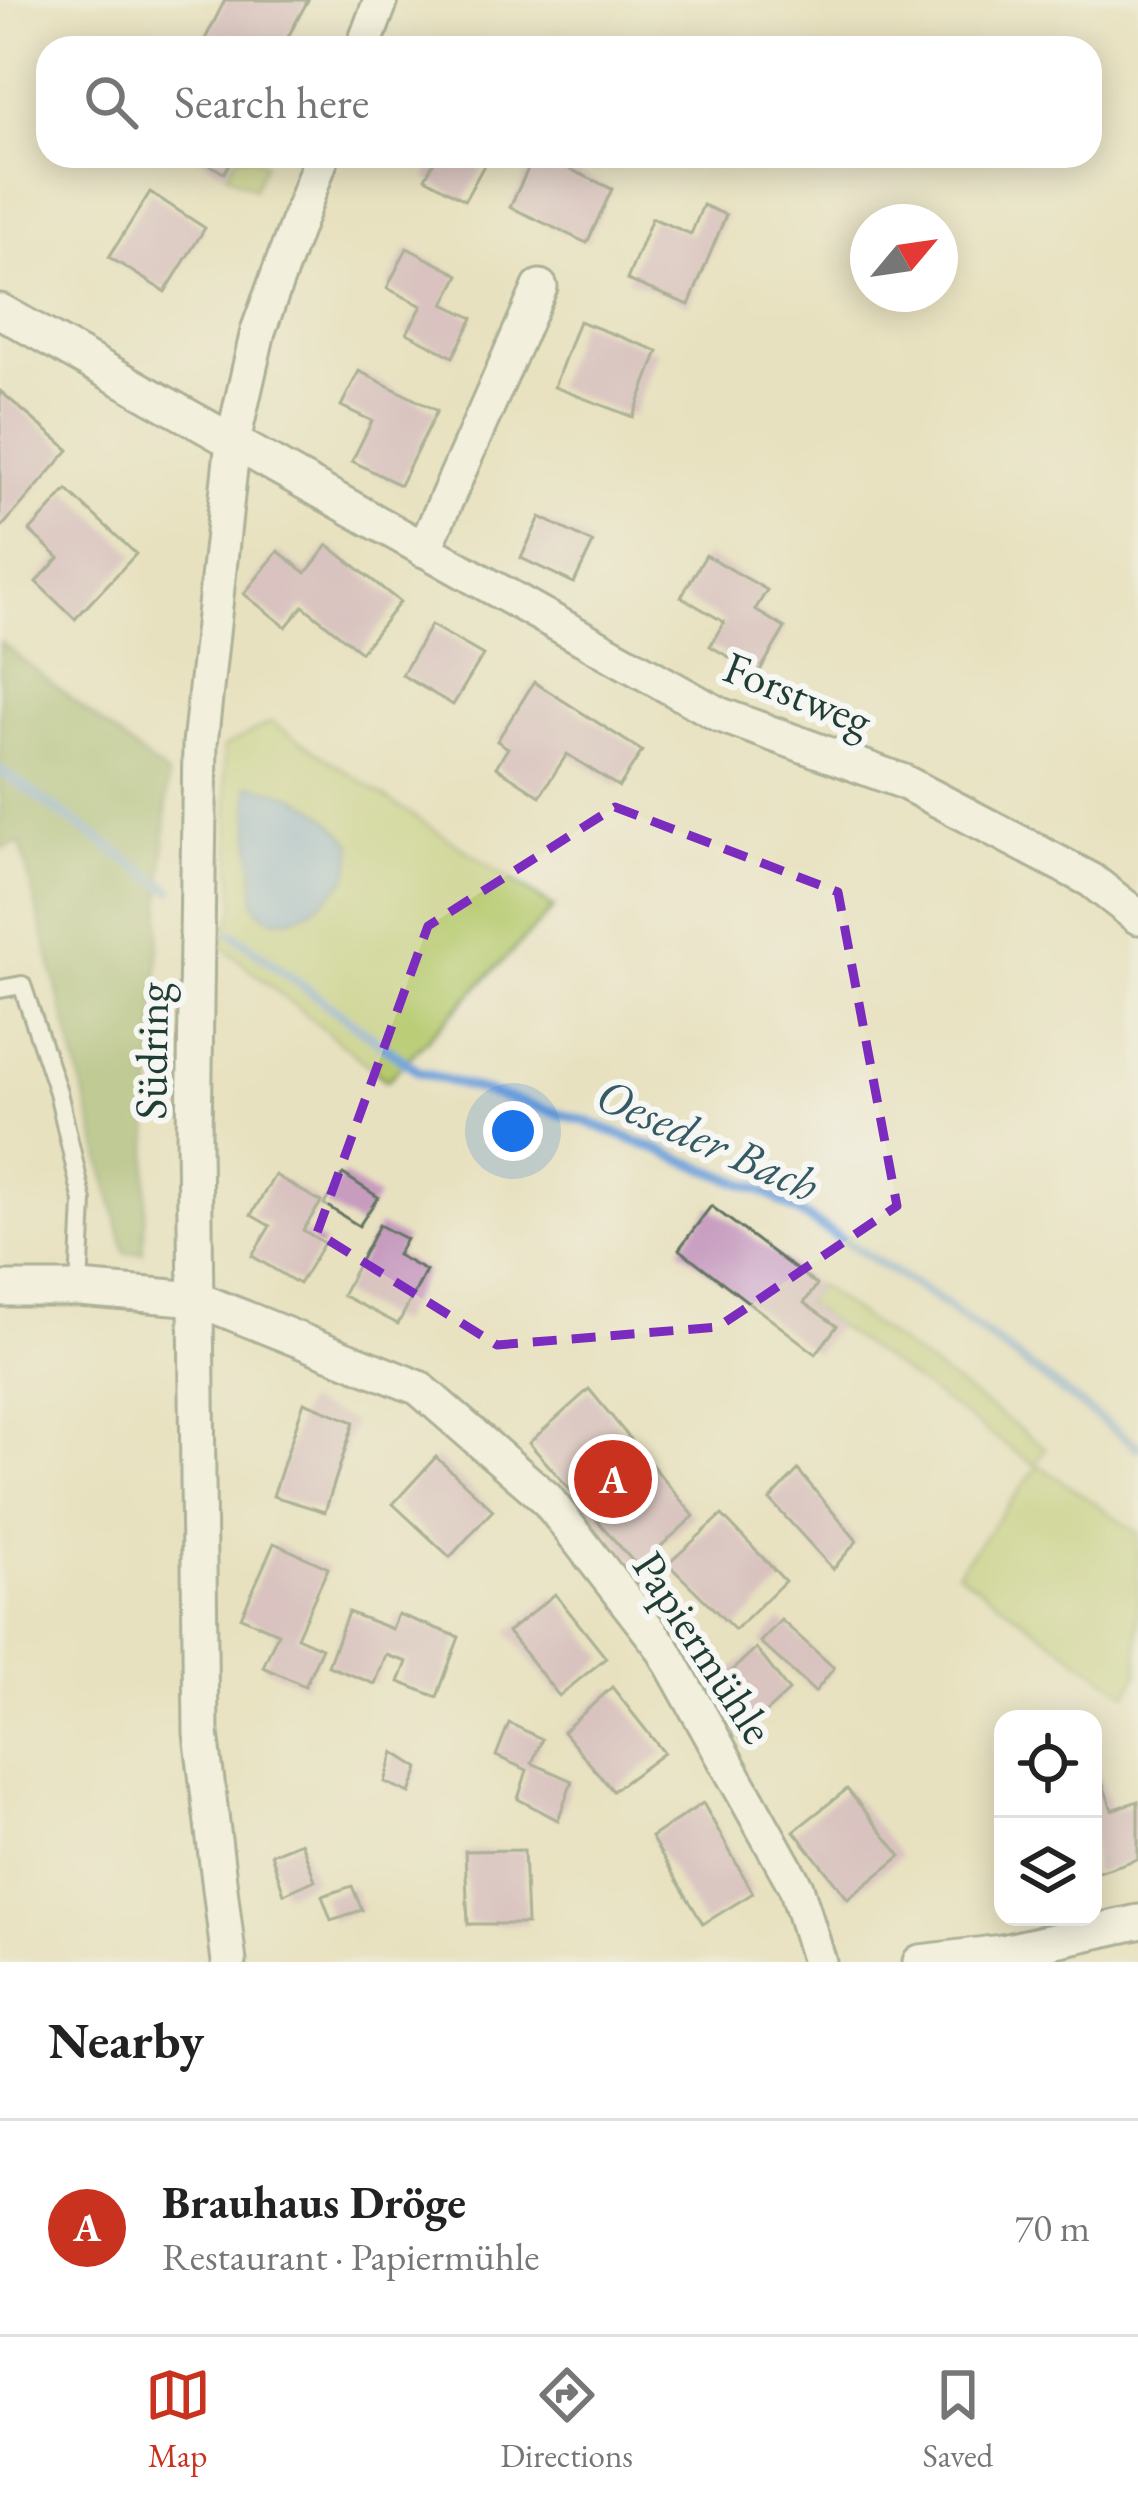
<!DOCTYPE html>
<html lang="en">
<head>
<meta charset="utf-8">
<style>
	body { margin:0; font-family:"EB Garamond",serif; background:#f2f2f2; color:#222 }
	.controls { position:absolute; right:36px; bottom:36px; display:grid; overflow:hidden; border-radius:24px; box-shadow:0 6px 30px #0003 }
	.controls button { width:108px; height:108px; display:grid; place-items:center; padding:0; border:0; border-bottom:3px solid #e0e0e0; background:#fff; color:#222; font:60px sans-serif }
	.compass { position:absolute; left:850px; top:204px; width:108px; height:108px; border-radius:50%; background:#fff; box-shadow:0 6px 30px #0003; rotate:61deg }
	.you { position:absolute; left:513px; top:1131px; width:42px; height:42px; margin:-30px; border:9px solid #fff; border-radius:50%; background:#1a73e8; box-shadow:0 0 0 18px #1a73e833 }
	.badge { display:grid; place-items:center; width:78px; height:78px; border-radius:50%; background:#c8321e; color:#fff; font-size:39px; font-weight:700 }
	.pin { position:absolute; translate:-50% -50%; border:6px solid #fff; box-shadow:0 3px 12px #0006 }
	.list { margin:0; padding:0; list-style:none }
	h2 { display:flex; justify-content:space-between; align-items:center; height:156px; margin:0; padding:0 48px; font-size:51px }
	h2 small { font-size:39px; font-weight:400; color:#767676 }
	.list li { display:grid; grid-template-columns:78px 1fr auto; gap:36px; align-items:center; box-sizing:border-box; height:216px; padding:0 48px; border-top:3px solid #e0e0e0 }
	.list b { display:block; font-size:45px; white-space:nowrap }
	.list p { margin:0; font-size:39px; white-space:nowrap; color:#767676 }
	.list em { font-size:39px; font-style:normal; color:#767676 }
	.icon { flex:none; width:66px; height:66px; fill:none; stroke:currentColor; stroke-width:2; stroke-linecap:round; stroke-linejoin:round }
	.map { position:relative; flex:none; width:1138px; height:1962px; overflow:hidden }
	.search { position:absolute; background:#fff; box-shadow:0 6px 30px #0003; left:36px; right:36px; top:36px; height:132px; display:flex; align-items:center; gap:30px; box-sizing:border-box; padding:0 42px; border-radius:36px; color:#767676; font-size:45px }
	.sheet { height:372px; background:#fff }
	nav { display:flex; justify-content:space-around; align-items:center; box-sizing:border-box; height:168px; border-top:3px solid #e0e0e0; background:#fff; font-size:33px; color:#767676 }
	nav a { display:grid; justify-items:center; gap:6px }
	nav .on { color:#c8321e }
	.map>svg:first-child { display:block }
</style>
</head>
<body>
<div class="map">
<svg width="1138" height="1962" viewBox="0 0 1138 1962">
	<rect width="100%" height="100%" fill="#f6f6f2"/>
	<filter id="ink" filterUnits="userSpaceOnUse"><feTurbulence type="fractalNoise" baseFrequency=".00833" numOctaves="2"/><feDisplacementMap in="SourceGraphic" scale="24" xChannelSelector="R" yChannelSelector="G"/><feConvolveMatrix kernelMatrix="1 2 1 2 8 2 1 2 1" color-interpolation-filters="sRGB"/></filter>
	<filter id="wash" filterUnits="userSpaceOnUse"><feTurbulence type="fractalNoise" baseFrequency=".004" numOctaves="4" result="noise"/><feDisplacementMap in="SourceGraphic" scale="48" xChannelSelector="R" yChannelSelector="G"/><feGaussianBlur stdDeviation="2.7" result="paint"/><feColorMatrix in="noise" values="0 0 0 0 0 0 0 0 0 0 0 0 0 0 0 0 0 1.4 0 .05"/><feComposite in="paint" operator="in"/></filter>
	<g filter="url(#wash)">
		<rect width="100%" height="100%" fill="#e8e1c0"/>
		<g fill="#b6c96c" stroke="#6a8350" stroke-width="3">
			<polygon points="237,156 251,156 265,164 254,189 227,174"/>
			<polygon points="271,722 554,908 387,1081 221,946 235,906 223,747"/>
			<polygon points="817,1285 1046,1448 1034,1465 804,1303"/>
			<polygon points="1039,1465 1138,1533 1138,1674 1127,1694 957,1572"/>
		</g>
		<polygon fill="#90ad60" stroke="#58754a" stroke-width="3" points="0,642 168,776 143,1253 125,1253 20,843 0,849"/>
		<path fill="#6c9fd8" stroke="#466e86" stroke-width="3" d="M248 785C298 793 320 806 353 845 352 854 352 866 348 874 334 900 272 944 255 903Z"/>
		<g fill="none" stroke-linecap="round" stroke-linejoin="round">
			<g stroke="#6c9fd8" stroke-width="10">
				<polyline points="0,770 171,890"/>
				<polyline points="233,934 419,1072 588,1122 769,1194 937,1299 1138,1447"/>
			</g>
		</g>
		<g id="blocks">
			<g fill="#c79cbf">
				<polygon points="225,0 308,0 282,48 208,48 202,45"/>
				<polygon points="194,156 234,156 224,173"/>
				<polygon points="437,156 489,156 465,200 425,178"/>
				<polygon points="534,156 542,156 612,189 587,243 510,207"/>
				<polygon points="150,192 205,228 165,292 109,257"/>
				<polygon points="703,205 726,215 689,305 627,280 652,218 691,234"/>
				<polygon points="407,248 459,275 444,304 473,318 453,357 407,333 422,306 387,288"/>
				<polygon points="579,321 658,351 633,417 554,387"/>
				<polygon points="359,371 437,411 400,485 352,461 372,421 341,406"/>
				<polygon points="0,391 69,450 0,529"/>
				<polygon points="67,490 136,554 75,619 36,582 59,558 30,531"/>
				<polygon points="540,517 593,543 574,583 521,558"/>
				<polygon points="328,545 400,602 361,652 303,606 286,627 244,594 278,551 306,573"/>
				<polygon points="706,555 767,590 755,610 785,628 758,674 710,646 724,622 681,597"/>
				<polygon points="431,625 483,655 453,705 402,675"/>
				<polygon points="534,682 642,751 619,787 567,754 540,796 496,767 508,748 497,741"/>
				<polygon points="343,1174 378,1197 359,1226 324,1204"/>
				<polygon points="275,1175 321,1202 303,1230 324,1243 299,1284 252,1256 270,1226 251,1215"/>
				<polygon points="711,1206 817,1285 804,1303 837,1326 816,1354 679,1249"/>
				<polygon points="379,1225 406,1239 397,1255 426,1271 398,1324 342,1295"/>
				<polygon points="589,1389 694,1516 638,1567 529,1443"/>
				<polygon points="304,1402 354,1422 325,1512 273,1496"/>
				<polygon points="436,1457 493,1510 450,1557 393,1504"/>
				<polygon points="798,1470 857,1541 833,1569 770,1500"/>
				<polygon points="722,1515 785,1581 735,1630 668,1564"/>
				<polygon points="274,1543 328,1568 297,1637 322,1648 305,1686 263,1667 278,1633 241,1617"/>
				<polygon points="555,1594 606,1658 559,1696 508,1632"/>
				<polygon points="348,1612 392,1629 398,1614 459,1637 437,1697 399,1682 407,1662 386,1655 375,1684 328,1666"/>
				<polygon points="781,1620 834,1668 815,1692 760,1642"/>
				<polygon points="756,1648 789,1691 739,1737 707,1694"/>
				<polygon points="612,1687 664,1753 613,1791 563,1732"/>
				<polygon points="509,1723 542,1739 532,1763 572,1781 558,1820 518,1799 527,1770 496,1756"/>
				<polygon points="394,1752 419,1768 410,1793 385,1782"/>
				<polygon points="1093,1755 1112,1810 1138,1801 1138,1859 1093,1874"/>
				<polygon points="847,1789 901,1856 848,1899 794,1831"/>
				<polygon points="703,1803 753,1893 703,1924 651,1837"/>
				<polygon points="301,1842 315,1880 284,1894 271,1854"/>
				<polygon points="524,1850 527,1924 468,1924 465,1851"/>
				<polygon points="352,1886 362,1910 331,1920 322,1896"/>
			</g>
		</g>
	</g>
	<g filter="url(#ink)">
		<use href="#blocks" fill-opacity="0" stroke="#657665" stroke-width="3"/>
		<g fill="none" stroke-linecap="round" stroke-linejoin="round">
			<defs>
				<polyline id="lane" points="0,989 22,985 58,1092 83,1202 79,1289"/>
				<g id="street">
					<polyline points="363,48 381,0"/>
					<polyline points="0,311 718,714 904,782 1091,880 1138,917"/>
					<polyline points="424,550 540,287"/>
					<polyline points="0,1289 79,1289 197,1299 419,1388 546,1498 662,1647 796,1887 819,1962"/>
					<polyline points="229,1962 201,1733 194,1136 200,744 233,441 258,331 322,156"/>
					<polyline points="920,1962 1002,1952 1138,1922"/>
				</g>
			</defs>
			<use href="#lane" stroke="#657665" stroke-width="22"/>
			<use href="#street" stroke="#657665" stroke-width="39"/>
			<use href="#lane" stroke="#fff" stroke-width="16"/>
			<use href="#street" stroke="#fff" stroke-width="33"/>
		</g>
	</g>
	<path d="M0 0H1138V1962H0ZM615 807 838 892 897 1206 718 1327 497 1345 317 1233 428 926Z" fill="#e8e1c0" fill-opacity=".55" fill-rule="evenodd"/>
	<path fill="none" stroke="#7b2cbf" stroke-width="9" stroke-dasharray="24 15" stroke-linejoin="round" d="M615 807 838 892 897 1206 718 1327 497 1345 317 1233 428 926Z"/>
	<g text-anchor="middle" stroke-width="12" stroke-linejoin="round" paint-order="stroke">
		<g font-size="45" fill="#1f3d34" stroke="#f6f6f2">
			<text transform="translate(798 693) rotate(22)" y="16">Forstweg</text>
			<text transform="translate(151 1051) rotate(-89)" y="16">Südring</text>
			<text transform="translate(704 1647) rotate(57)" y="16">Papiermühle</text>
		</g>
		<g font-size="48" font-style="italic" fill="#365a65" stroke="#f6f6f2">
			<text transform="translate(708 1139) rotate(24)" y="17">Oeseder Bach</text>
		</g>
	</g>
</svg>
<div class="controls">
<button><svg class="icon" aria-label="locate" viewBox="0 0 24 24"><circle cx="12" cy="12" r="6"/><path d="M12 2v4M12 18v4M2 12h4M18 12h4"/></svg></button>
<button><svg class="icon" aria-label="layers" viewBox="0 0 24 24"><path d="M12 4l9 5-9 5-9-5zM3 14l9 5 9-5"/></svg></button>
</div>
<svg class="compass" viewBox="-18 -18 36 36"><path d="M0-13l5 13h-10z" fill="#e53935"/><path d="M0 13l5-13h-10z" fill="#767676"/></svg>
<div class="you"></div>
<div class="pin badge" style="left:613px;top:1479px">A</div>
<div class="search"><svg class="icon" aria-label="search" viewBox="0 0 24 24"><circle cx="10" cy="10" r="6"/><path d="M15 15l6 6"/></svg>Search here</div>
</div>
<section class="sheet">
<h2>Nearby<small></small></h2>
<ul class="list">
<li><span class="badge">A</span><div><b>Brauhaus Dröge</b><p>Restaurant · Papiermühle</p></div><em>70 m</em></li>
</ul>
</section>
<nav>
<a class="on"><svg class="icon" aria-label="map" viewBox="0 0 24 24"><path d="M3 6l6-2 6 2 6-2v14l-6 2-6-2-6 2zM9 4v14M15 6v14"/></svg>Map</a>
<a><svg class="icon" aria-label="directions" viewBox="0 0 24 24"><path d="M12 3l9 9-9 9-9-9zM9 14v-3h6M13 9l2 2-2 2"/></svg>Directions</a>
<a><svg class="icon" aria-label="saved" viewBox="0 0 24 24"><path d="M7 4h10v16l-5-4-5 4z"/></svg>Saved</a>
</nav>
</body>
</html>
